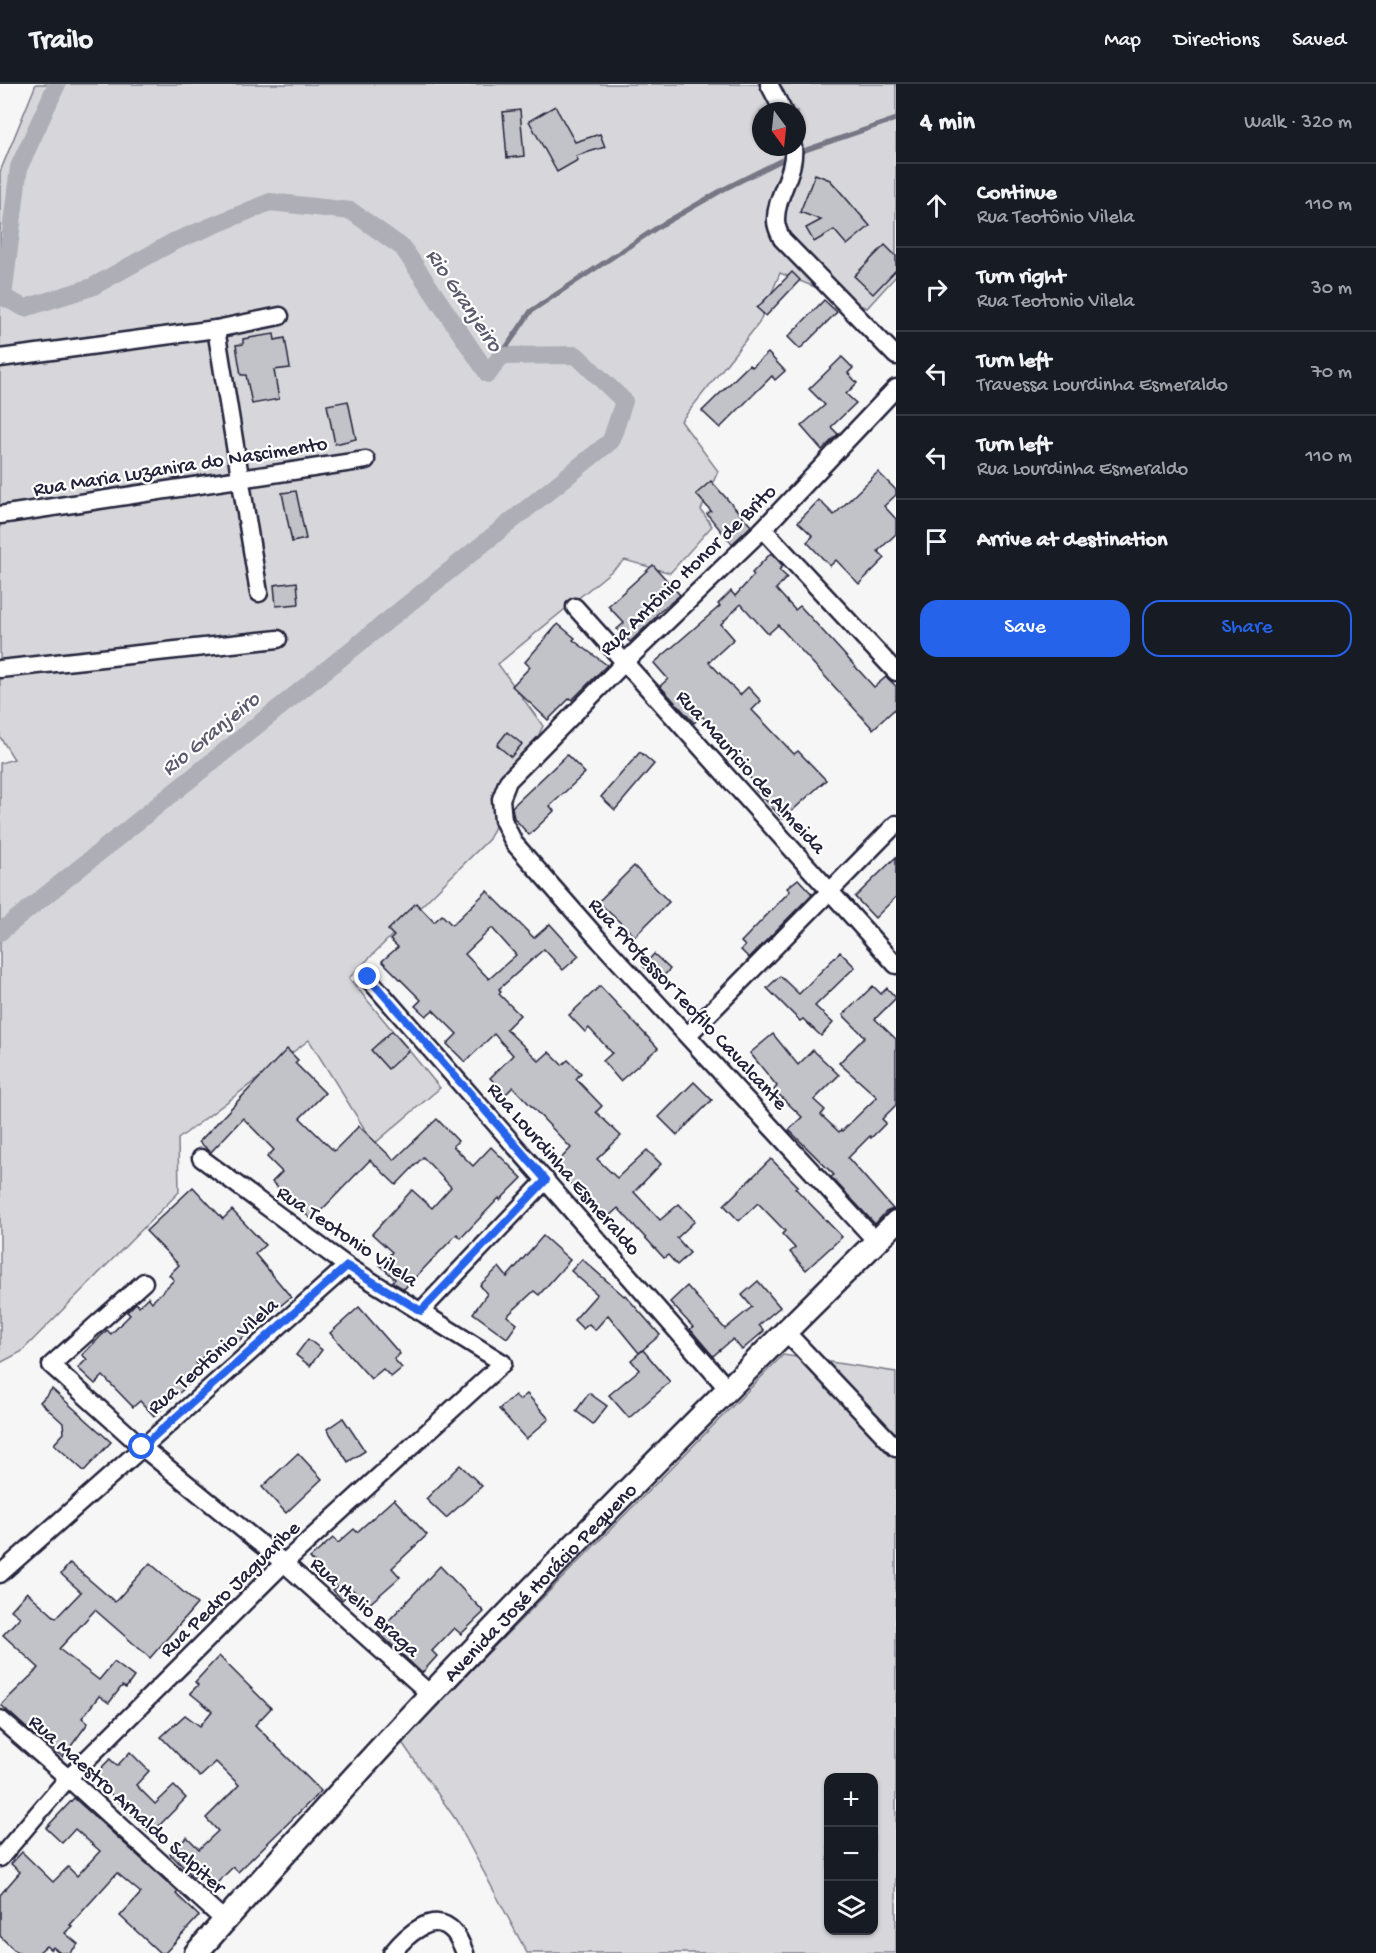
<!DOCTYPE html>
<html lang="en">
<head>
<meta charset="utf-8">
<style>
	body { margin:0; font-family:"Gochi Hand",sans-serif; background:#242831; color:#f1f3f6 }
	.controls { position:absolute; right:18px; bottom:18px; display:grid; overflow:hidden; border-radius:12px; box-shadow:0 2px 4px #0004 }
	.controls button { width:54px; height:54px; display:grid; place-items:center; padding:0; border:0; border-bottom:2px solid #363941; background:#171b24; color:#f1f3f6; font:30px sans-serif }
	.compass { position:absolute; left:752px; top:18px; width:54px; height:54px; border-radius:50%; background:#171b24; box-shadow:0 2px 4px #0004; rotate:165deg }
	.stop { position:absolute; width:18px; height:18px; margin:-14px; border:4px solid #2563eb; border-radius:50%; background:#fff }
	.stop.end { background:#2563eb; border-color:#fff; box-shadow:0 2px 6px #0008 }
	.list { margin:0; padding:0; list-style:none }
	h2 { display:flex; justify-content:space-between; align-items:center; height:78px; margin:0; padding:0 24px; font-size:26px }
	h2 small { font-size:20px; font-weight:400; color:#9ea1a6 }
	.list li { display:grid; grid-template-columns:39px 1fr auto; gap:18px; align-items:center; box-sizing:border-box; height:84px; padding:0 24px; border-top:2px solid #363941 }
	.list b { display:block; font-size:22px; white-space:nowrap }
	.list p { margin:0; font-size:20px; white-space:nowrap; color:#9ea1a6 }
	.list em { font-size:20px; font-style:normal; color:#9ea1a6 }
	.actions { display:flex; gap:12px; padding:18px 24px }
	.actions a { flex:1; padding:14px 0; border:2px solid #2563eb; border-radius:18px; text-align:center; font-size:21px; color:#2563eb }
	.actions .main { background:#2563eb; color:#fff }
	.icon { flex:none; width:33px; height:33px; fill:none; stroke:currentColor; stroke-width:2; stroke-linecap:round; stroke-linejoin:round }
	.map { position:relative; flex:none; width:896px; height:1869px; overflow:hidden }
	header { display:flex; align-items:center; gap:36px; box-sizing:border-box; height:84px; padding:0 30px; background:#171b24; border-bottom:2px solid #363941 }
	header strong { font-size:28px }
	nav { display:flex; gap:33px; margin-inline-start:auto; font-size:21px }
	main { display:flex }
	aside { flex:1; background:#171b24 }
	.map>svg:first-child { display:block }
</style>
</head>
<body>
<header>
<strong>Trailo</strong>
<nav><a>Map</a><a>Directions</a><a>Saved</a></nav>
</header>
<main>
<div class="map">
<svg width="896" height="1869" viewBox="0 0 896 1869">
	<rect width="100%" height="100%" fill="#f6f6f7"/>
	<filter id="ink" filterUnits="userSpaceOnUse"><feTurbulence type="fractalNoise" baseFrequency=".0167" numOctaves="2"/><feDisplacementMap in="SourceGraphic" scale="12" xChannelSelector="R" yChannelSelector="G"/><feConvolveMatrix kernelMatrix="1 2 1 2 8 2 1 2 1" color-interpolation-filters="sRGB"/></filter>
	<g filter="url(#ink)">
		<g fill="#d7d7db" stroke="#7c7c8b" stroke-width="1.5" fill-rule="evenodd">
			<path d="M36 0H896V192L867 224 780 189 759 239 681 337 718 387 701 426 712 442 670 489 625 476 498 580 543 642 489 755 349 894 440 1004 374 1060 309 956 178 1055 179 1108 21 1268 0 1279V679L14 675 0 653V88ZM761 27H797V63H761Z"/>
			<path d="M783 1271 896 1288V1869H527L456 1736 401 1657ZM828 1694H874V1846H828Z"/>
		</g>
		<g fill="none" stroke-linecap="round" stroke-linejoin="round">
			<polyline stroke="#767685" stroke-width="5" points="488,290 531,227 658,143 724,105 794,70 896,35"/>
			<polyline stroke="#aeaeb7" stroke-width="18" points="0,848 611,357 624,317 576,271 501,272 488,290 403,164 351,127 270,118 173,158 92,203 25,224 3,213 19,83 57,0"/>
		</g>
		<g fill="#c2c2c9" stroke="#22223b" stroke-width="1.5" fill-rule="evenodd">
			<polygon points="555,22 575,58 600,50 605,63 576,72 578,76 557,88 529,37"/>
			<polygon points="520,26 524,72 507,74 503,28"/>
			<polygon points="815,90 830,96 870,142 847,161 834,146 814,158 806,144 821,136 800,128"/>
			<polygon points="885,161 896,172 896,186 873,210 854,192"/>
			<polygon points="792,188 800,196 766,232 757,224"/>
			<polygon points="824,216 837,228 800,265 788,253"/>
			<polygon points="274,250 275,256 285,254 290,284 274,286 279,315 252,320 246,291 241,291 236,261 243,260 243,255"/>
			<polygon points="768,269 785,287 775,296 772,292 720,344 702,327 749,281 752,283"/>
			<polygon points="842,273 853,284 848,289 857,299 846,310 856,319 831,343 838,350 822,366 801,342 825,321 809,305"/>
			<polygon points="348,317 356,355 335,360 327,321"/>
			<polygon points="878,388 896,406 896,411 884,422 896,435 896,450 878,467 885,474 859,500 836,476 830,482 807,458 813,452 798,438 819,416 834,431"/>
			<polygon points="711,397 751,442 732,460 707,430 711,427 696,410"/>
			<polygon points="296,407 306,455 292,458 282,409"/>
			<polygon points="771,469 783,482 779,486 787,493 776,505 795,526 800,522 874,603 886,593 896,602 896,624 873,645 778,541 768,550 741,520 721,540 734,555 709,578 740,611 748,603 761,617 752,626 794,670 798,667 826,696 783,735 756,706 759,703 731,674 737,669 702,632 694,639 660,602 668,595 654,579 720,522 718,520 731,507 735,512 754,491 752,489"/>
			<polygon points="653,481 680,511 656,531 657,532 630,558 617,545 624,539 608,522"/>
			<polygon points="297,498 299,520 276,522 274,501"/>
			<polygon points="558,540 575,554 573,556 607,581 572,616 570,614 548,636 512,602 530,583 525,578"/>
			<polygon points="507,648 522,660 511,673 497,661"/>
			<polygon points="640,668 654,680 615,726 601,713"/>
			<polygon points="567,671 585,689 550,722 554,727 529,751 514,734 512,723"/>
			<polygon points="896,773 896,813 875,834 855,813"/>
			<polygon points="634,782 669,818 635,852 598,818"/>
			<polygon points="798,795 812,810 749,874 741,866 745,862 741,858 790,807 787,804"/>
			<path d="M487 807 534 854 550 840 579 872 563 886 544 865 499 905 501 908 499 910 520 931 506 945 539 977 549 968 562 981 568 976 581 989 576 995 602 1022 596 1028 621 1052 597 1075 617 1094 647 1066 661 1080 634 1108 660 1136 679 1120 695 1137 677 1154 690 1169 677 1181 668 1171 664 1174 618 1124 607 1134 553 1083 571 1064 513 1003 506 1010 490 994 513 971 494 950 465 978 447 960 457 950 433 926 426 932 415 922 421 916 382 877 398 863 390 856 394 852 388 846 416 819 434 838 442 831 452 841ZM492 844 516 871 489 895 465 870Z"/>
			<polygon points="840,868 855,883 815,922 833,939 821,952 803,935 800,937 767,904 780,892 799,910"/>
			<polygon points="654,870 670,885 659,897 643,882"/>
			<polygon points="600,902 658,964 620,997 603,977 612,969 589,944 585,948 569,931"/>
			<polygon points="873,902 881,910 887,904 896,914 875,935 896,955 896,1021 882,1035 886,1039 871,1054 870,1052 848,1074 893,1125 886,1128 875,1140 831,1093 834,1091 789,1046 802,1033 774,1006 777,1002 750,969 773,950 798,981 813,966 839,991 814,1016 825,1026 821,1031 839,1048 841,1046 842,1047 877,1013 839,979 865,953 843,931"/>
			<polygon points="392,947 409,966 388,985 371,966"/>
			<polygon points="287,965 298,976 295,979 325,1009 300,1034 334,1067 359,1042 394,1076 437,1035 458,1057 453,1062 473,1082 491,1063 522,1094 500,1116 499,1114 461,1154 457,1150 404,1205 392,1198 395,1195 380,1181 392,1168 372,1150 412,1106 432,1124 451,1103 423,1073 396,1101 370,1076 312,1136 272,1098 282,1088 267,1073 274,1066 243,1034 211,1068 199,1058"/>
			<polygon points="694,998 712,1016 677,1051 659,1033"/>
			<polygon points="771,1075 798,1102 795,1104 842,1153 806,1186 790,1168 795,1164 782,1150 785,1147 758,1119 739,1137 724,1121"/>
			<polygon points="193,1103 223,1135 232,1126 265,1161 255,1170 291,1213 236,1259 230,1251 196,1279 201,1283 197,1288 199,1291 154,1332 140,1317 133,1323 103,1292 95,1300 78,1284 87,1275 82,1271 107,1246 111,1250 130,1231 127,1228 136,1219 139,1222 148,1213 152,1218 174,1196 169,1191 179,1181 146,1147"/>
			<polygon points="543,1152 570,1176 539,1211 534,1207 507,1232 517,1240 507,1254 473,1229 487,1210 480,1201 499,1183 507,1193"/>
			<polygon points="582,1175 624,1212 625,1211 660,1251 639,1269 608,1231 595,1246 589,1240 583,1245 574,1236 597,1210 571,1187"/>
			<polygon points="758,1197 780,1223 759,1241 764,1247 742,1266 733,1255 713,1272 690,1245 693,1243 670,1218 687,1202 725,1245 752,1223 742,1211"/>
			<polygon points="359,1223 400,1270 394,1275 402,1284 391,1293 383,1285 371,1295 330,1249"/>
			<polygon points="308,1255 322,1266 310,1282 296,1271"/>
			<polygon points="643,1266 670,1298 629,1334 609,1311 639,1286 631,1276"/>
			<polygon points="52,1305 111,1358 84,1387 54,1360 64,1349 63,1339 40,1318"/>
			<polygon points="589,1309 607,1322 593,1340 576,1327"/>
			<polygon points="527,1310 549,1335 526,1355 499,1325 515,1311 519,1316"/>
			<polygon points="343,1334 365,1367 348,1378 327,1345"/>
			<polygon points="298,1369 322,1395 286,1429 262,1403"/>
			<polygon points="460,1381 482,1402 446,1434 426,1415"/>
			<polygon points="394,1415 427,1451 392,1484 400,1493 367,1522 353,1506 342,1516 333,1506 337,1503 310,1474 333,1454 338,1459 354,1445 357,1448"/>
			<polygon points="70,1479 115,1518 150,1479 197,1520 150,1574 95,1526 59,1565 99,1596 114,1578 134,1593 126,1604 122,1602 109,1619 99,1612 82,1634 88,1639 63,1673 40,1656 1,1621 39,1584 3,1551 20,1533 11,1526 27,1508 56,1534 81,1508 61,1490"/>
			<polygon points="440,1482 484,1528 461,1550 454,1544 432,1567 437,1572 422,1589 378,1548"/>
			<polygon points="219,1572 271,1624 255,1641 321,1707 238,1788 233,1783 211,1805 196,1790 194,1793 170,1770 187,1753 199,1765 218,1747 206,1734 239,1701 216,1678 200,1693 161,1653 185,1631 200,1642 212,1627 190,1609 198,1601 195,1598"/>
			<polygon points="130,1668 149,1687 136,1701 155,1720 174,1702 186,1714 151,1750 93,1692 110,1675 117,1682"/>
			<polygon points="74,1714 178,1808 176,1810 199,1832 165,1869 160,1869 120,1832 141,1809 117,1789 70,1841 72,1842 65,1849 78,1860 70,1869 60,1869 53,1863 51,1866 46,1862 38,1869 17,1869 0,1852 0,1811 20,1788 11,1780 22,1768 53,1798 68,1783 77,1792 100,1767 75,1745 62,1759 46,1744"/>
		</g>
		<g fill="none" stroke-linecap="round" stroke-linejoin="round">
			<defs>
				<g id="street">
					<polyline points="769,0 783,27"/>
					<path d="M793 63C796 89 775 112 776 137 776 143 779 149 782 155L896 272"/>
					<polyline points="216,245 259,509"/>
					<polyline points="0,274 216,245 280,232"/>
					<polyline points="0,431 366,376"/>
					<polyline points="763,445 896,588"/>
					<polyline points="575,523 896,881"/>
					<polyline points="0,585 278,555"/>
					<polyline points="367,893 727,1304"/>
					<polyline points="688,951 896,740"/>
					<polyline points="876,1157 600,857 514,759 503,736 501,715 508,697 625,578 763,445 896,304"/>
					<polyline points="144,1198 51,1281 142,1363 284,1479 430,1610"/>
					<polyline points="421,1227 546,1096"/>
					<polyline points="786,1248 896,1364"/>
					<polyline points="0,1490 347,1182"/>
					<polyline points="0,1635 68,1694 225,1837"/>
					<polyline points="0,1774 68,1694 284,1479 503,1279 347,1182 201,1074"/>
					<path d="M392 1869C405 1853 434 1824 454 1848 459 1854 462 1862 465 1869"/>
				</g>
				<g id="secondary">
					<path id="s1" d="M196 1869C274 1782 351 1694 432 1609 583 1449 739 1293 896 1138"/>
				</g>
			</defs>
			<use href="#street" stroke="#22223b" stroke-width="21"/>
			<use href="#secondary" stroke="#22223b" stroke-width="27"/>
			<use href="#street" stroke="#fff" stroke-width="16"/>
			<use href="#secondary" stroke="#fff" stroke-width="22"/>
		</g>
	</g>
	<g fill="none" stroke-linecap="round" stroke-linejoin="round" filter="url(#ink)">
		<polyline stroke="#2563eb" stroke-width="8" points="142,1363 347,1182 421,1227 546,1096 368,893"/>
	</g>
	<g text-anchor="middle" stroke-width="4.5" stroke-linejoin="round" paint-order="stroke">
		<g font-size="21" fill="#22223b" stroke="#fff">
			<text transform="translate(180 381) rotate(-9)" y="7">Rua Maria Luzanira do Nascimento</text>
			<text transform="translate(687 485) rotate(-44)" y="7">Rua Antônio Honor de Brito</text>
			<text transform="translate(752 687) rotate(48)" y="7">Rua Mauricio de Almeida</text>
			<text transform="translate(689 919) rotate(47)" y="7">Rua Professor Teofilo Cavalcante</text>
			<text transform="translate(565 1084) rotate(49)" y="7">Rua Lourdinha Esmeraldo</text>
			<text transform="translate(348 1151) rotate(34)" y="7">Rua Teotonio Vilela</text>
			<text transform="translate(212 1271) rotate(-41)" y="7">Rua Teotônio Vilela</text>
			<text dy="7" stroke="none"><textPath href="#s1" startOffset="506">Avenida José Horácio Pequeno</textPath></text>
			<text transform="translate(229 1504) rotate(-44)" y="7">Rua Pedro Jaguaribe</text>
			<text transform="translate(366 1522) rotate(42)" y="7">Rua Helio Braga</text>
			<text transform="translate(128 1719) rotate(42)" y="7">Rua Maestro Arnaldo Salpiter</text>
		</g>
		<g font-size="22" font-style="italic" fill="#5a5a6d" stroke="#fff">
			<text transform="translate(466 215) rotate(56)" y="8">Rio Granjeiro</text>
			<text transform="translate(209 648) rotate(-39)" y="8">Rio Granjeiro</text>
		</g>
	</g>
</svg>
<div class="controls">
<button>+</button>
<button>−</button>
<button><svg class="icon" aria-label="layers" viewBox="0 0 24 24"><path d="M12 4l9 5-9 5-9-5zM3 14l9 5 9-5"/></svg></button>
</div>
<svg class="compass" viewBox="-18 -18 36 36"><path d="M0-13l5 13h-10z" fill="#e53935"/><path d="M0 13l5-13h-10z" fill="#9ea1a6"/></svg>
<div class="stop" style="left:142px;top:1363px"></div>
<div class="stop end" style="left:368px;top:893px"></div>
</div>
<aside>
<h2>4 min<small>Walk · 320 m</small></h2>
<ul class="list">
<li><svg class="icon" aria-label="ahead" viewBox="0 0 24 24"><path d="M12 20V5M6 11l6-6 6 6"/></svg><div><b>Continue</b><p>Rua Teotônio Vilela</p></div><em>110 m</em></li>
<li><svg class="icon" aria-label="right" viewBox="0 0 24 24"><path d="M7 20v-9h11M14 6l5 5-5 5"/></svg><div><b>Turn right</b><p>Rua Teotonio Vilela</p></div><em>30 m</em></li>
<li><svg class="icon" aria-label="left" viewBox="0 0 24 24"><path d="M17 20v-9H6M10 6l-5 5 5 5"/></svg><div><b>Turn left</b><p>Travessa Lourdinha Esmeraldo</p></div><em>70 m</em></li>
<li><svg class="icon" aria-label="left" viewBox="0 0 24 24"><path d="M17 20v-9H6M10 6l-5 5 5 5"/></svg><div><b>Turn left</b><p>Rua Lourdinha Esmeraldo</p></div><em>110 m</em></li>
<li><svg class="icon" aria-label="arrive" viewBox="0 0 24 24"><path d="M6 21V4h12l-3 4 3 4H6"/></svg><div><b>Arrive at destination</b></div></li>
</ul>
<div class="actions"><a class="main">Save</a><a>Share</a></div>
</aside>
</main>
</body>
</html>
